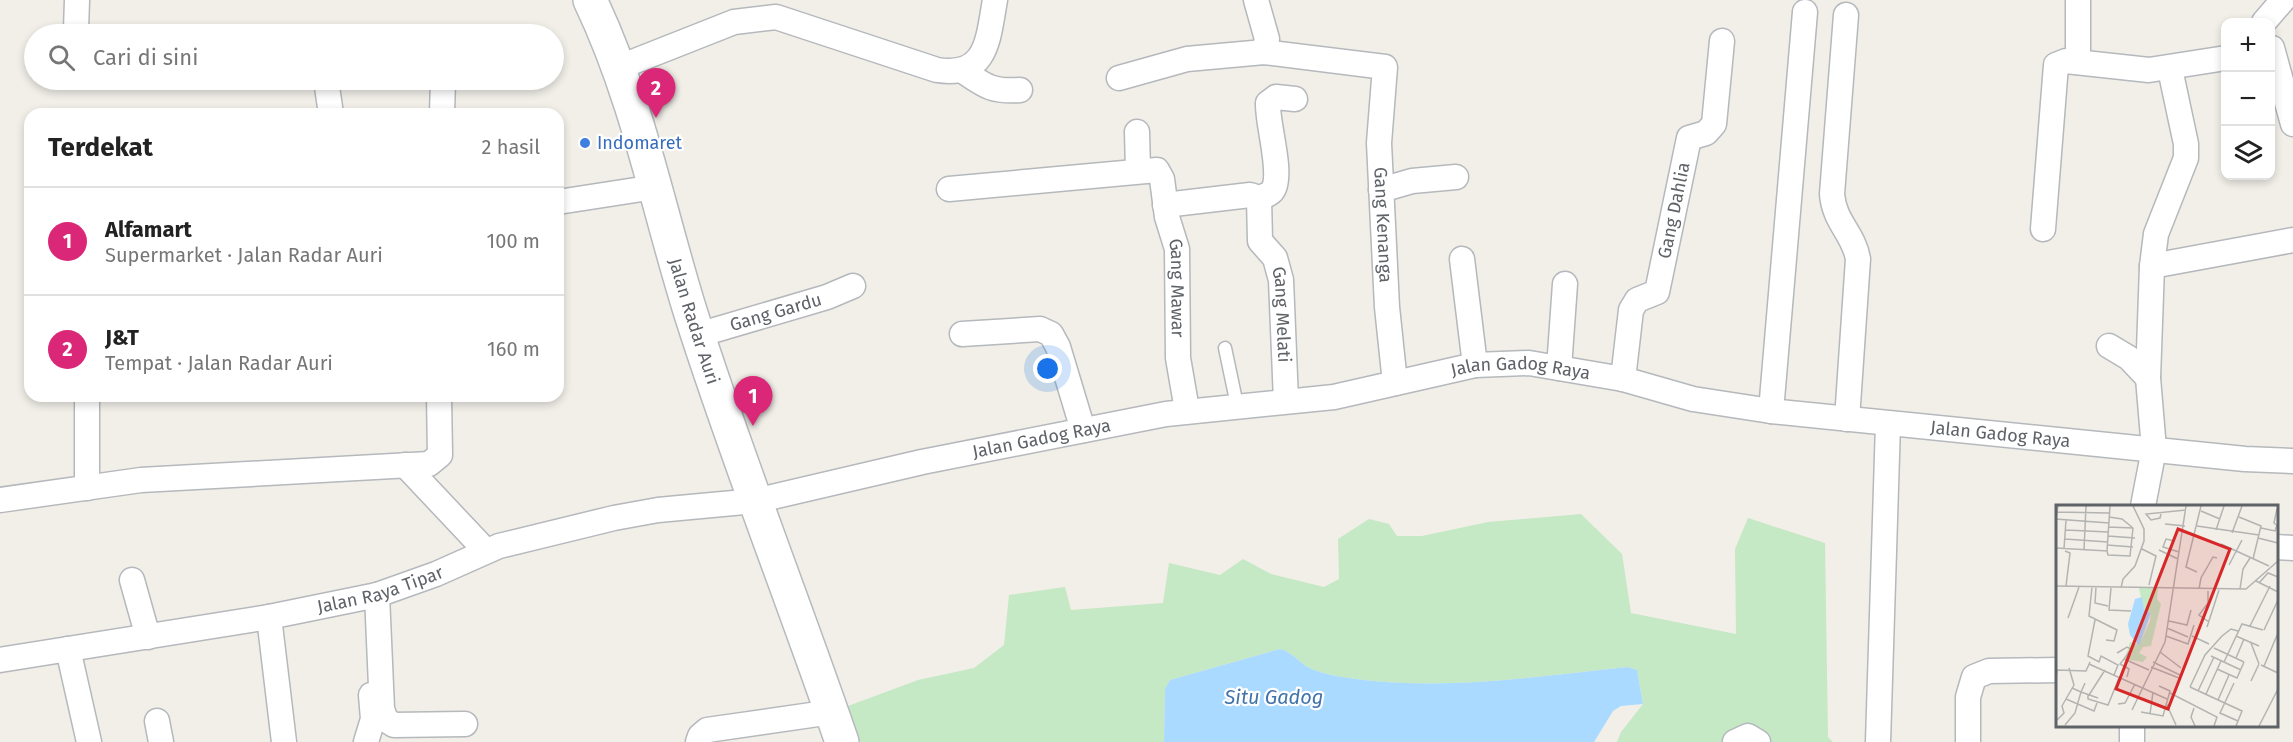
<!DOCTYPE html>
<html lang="id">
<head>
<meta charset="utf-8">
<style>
	body { margin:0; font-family:"Fira Sans",sans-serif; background:#f2f2f2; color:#222 }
	.controls { position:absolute; right:18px; top:18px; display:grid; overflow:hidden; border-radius:12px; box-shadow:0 3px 9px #0003 }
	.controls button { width:54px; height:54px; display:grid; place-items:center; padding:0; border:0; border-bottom:2px solid #e0e0e0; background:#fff; color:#222; font:30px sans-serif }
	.you { position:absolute; left:1048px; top:369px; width:21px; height:21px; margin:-15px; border:4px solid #fff; border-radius:50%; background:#1a73e8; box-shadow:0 0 0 9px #1a73e833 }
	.badge { display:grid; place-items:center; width:39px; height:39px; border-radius:50%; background:#db2777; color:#fff; font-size:20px; font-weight:700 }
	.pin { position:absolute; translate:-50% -50px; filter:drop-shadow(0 2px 3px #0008) }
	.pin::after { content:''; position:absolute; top:32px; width:21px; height:18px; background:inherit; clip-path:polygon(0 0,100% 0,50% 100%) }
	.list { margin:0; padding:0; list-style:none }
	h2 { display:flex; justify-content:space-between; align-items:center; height:78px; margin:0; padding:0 24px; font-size:26px }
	h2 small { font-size:20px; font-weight:400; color:#767676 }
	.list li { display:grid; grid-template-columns:39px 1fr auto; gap:18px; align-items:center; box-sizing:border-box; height:108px; padding:0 24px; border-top:2px solid #e0e0e0 }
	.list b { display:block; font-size:22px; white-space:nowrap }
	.list p { margin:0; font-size:20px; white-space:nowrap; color:#767676 }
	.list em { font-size:20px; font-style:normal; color:#767676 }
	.icon { flex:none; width:33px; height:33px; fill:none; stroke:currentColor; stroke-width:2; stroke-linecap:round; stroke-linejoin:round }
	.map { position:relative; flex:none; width:2293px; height:742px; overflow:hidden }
	.search { position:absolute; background:#fff; box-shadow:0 3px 9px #0003; left:24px; top:24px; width:540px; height:66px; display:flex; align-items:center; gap:15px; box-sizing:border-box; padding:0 21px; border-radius:33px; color:#767676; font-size:22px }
	.panel { position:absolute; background:#fff; box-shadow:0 3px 9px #0003; left:24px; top:108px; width:540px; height:294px; border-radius:18px }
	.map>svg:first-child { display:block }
</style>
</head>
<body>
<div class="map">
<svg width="2293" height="742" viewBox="0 0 2293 742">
	<rect width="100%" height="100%" fill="#f1efe8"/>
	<path fill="#c5e8c5" d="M1581 514 1622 554 1631 613 1736 634 1735 549 1748 518 1825 543 1828 737 1833 742H1617L1621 732 1643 704 1637 670 1628 667C1531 677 1434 693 1336 676 1327 674 1314 671 1306 666 1297 660 1290 651 1280 649L1170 680 1165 690 1164 742H842L832 712 918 680 974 668 1004 645 1009 595 1065 587 1071 610 1163 603 1169 563 1220 575 1243 559 1271 574 1324 587 1339 579 1338 539 1369 519 1389 524 1397 536H1422L1488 522Z"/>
	<path fill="#aadaff" d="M1280 649C1290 651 1297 660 1306 666 1314 671 1327 674 1336 676 1434 693 1531 677 1628 667L1637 670 1643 704 1621 706 1613 711 1594 742H1164L1165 689 1170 680Z"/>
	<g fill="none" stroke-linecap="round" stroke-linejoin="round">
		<defs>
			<polyline id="lane" points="1225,348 1237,405"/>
			<g id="street">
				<polyline points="1256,0 1267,39 1264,52"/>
				<polyline points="2078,0 2078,62"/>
				<path d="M1846 15 1832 194C1834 222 1854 234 1858 259L1847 419"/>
				<polyline points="2264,22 2283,0"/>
				<polyline points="76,30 77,0"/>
				<polyline points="2272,48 2293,124"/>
				<path d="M620 67 734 22 776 17 937 70C988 78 988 38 995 0"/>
				<path d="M963 71C985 86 992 92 1020 90"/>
				<path id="s1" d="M1119 78 1187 59 1264 52 1385 67 1379 143 1387 307 1395 383"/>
				<polyline points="326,80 331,114"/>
				<polyline points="442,114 443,80"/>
				<polyline points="1137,132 1138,170"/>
				<path id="s2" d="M949 189 1157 170 1162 179 1167 217 1177 249 1178 358 1187 410"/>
				<polyline points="1381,190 1412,181 1456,177"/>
				<path id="s3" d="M1259 198 1260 241 1275 258 1281 280 1286 401"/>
				<polyline points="558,202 655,187"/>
				<path d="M1165 205 1250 195 1259 198C1264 196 1272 194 1274 188 1282 169 1267 124 1268 103L1276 97 1295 99"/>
				<polyline points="2043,229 2056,65 2066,61 2149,70 2226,58"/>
				<polyline points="1462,259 1475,365"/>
				<polyline points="2152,266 2293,240"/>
				<polyline points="962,334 1040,329 1051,334 1058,347 1083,430"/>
				<path id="s4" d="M698 335 827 297 853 286"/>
				<polyline points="2109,346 2129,358 2148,378"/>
				<polyline points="1559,368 1565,284"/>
				<path id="s5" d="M1623 379 1631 310 1637 300 1657 292 1689 138 1706 133 1714 124 1722 41"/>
				<polyline points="87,396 87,488"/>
				<polyline points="1771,411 1805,12"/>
				<polyline points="405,465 486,551"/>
				<polyline points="0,500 141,480 429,464 440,455 439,396"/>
				<polyline points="2143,506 2154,449 2148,378 2152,266 2156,234 2186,158 2186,144 2170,69"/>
				<polyline points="2276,547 2293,548"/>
				<polyline points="132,580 148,637"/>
				<polyline points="377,595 382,709 386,720 394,725 465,724"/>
				<polyline points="269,617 284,742"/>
				<polyline points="68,649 89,742"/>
				<path id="s6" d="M0 660 269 617 377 595 436 574 499 546 614 518 658 510 755 501 922 462 1166 414 1334 397 1475 365 1529 363 1623 379 1693 399 1771 411 2245 459 2293 461"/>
				<polyline points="157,721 161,742"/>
				<polyline points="2132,726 2132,742"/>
				<polyline points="366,742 373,719 371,695"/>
				<polyline points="698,742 700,736 707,730 832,712"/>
				<polyline points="1735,742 1748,736 1758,742"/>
				<polyline points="1878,742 1888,424"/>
				<polyline points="1968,742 1968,697 1974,677 1989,671 2058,670"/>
			</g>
			<g id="secondary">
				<path id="s7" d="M590 0C638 100 658 209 691 314 737 459 793 599 842 742"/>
			</g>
		</defs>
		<use href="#lane" stroke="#b5b8bc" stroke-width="15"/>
		<use href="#street" stroke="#b5b8bc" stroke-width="27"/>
		<use href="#secondary" stroke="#b6babf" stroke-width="36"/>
		<use href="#lane" stroke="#fff" stroke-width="12"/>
		<use href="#street" stroke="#fff" stroke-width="24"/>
		<use href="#secondary" stroke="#fff" stroke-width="33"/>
	</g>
	<circle fill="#3f7fe0" stroke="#fff" stroke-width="2" cx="585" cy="143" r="6"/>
	<g text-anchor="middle" stroke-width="4.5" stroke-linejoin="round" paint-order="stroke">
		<g font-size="18" fill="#366cbe" stroke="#fff" text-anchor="start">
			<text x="597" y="149">Indomaret</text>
		</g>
		<g font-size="18" fill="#5f6368" stroke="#fff">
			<text dy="6" stroke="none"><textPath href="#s5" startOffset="186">Gang Dahlia</textPath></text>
			<text dy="6" stroke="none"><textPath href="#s1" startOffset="428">Gang Kenanga</textPath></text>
			<text dy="6" stroke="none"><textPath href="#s2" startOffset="330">Gang Mawar</textPath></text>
			<text dy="6" stroke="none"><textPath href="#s4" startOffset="81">Gang Gardu</textPath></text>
			<text dy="6" stroke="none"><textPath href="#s3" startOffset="123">Gang Melati</textPath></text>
			<text dy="6" stroke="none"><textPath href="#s7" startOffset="338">Jalan Radar Auri</textPath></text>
			<text dy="6" stroke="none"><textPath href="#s6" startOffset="1554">Jalan Gadog Raya</textPath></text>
			<text dy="6" stroke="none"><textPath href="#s6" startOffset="2040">Jalan Gadog Raya</textPath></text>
			<text dy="6" stroke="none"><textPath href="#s6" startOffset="1068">Jalan Gadog Raya</textPath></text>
			<text dy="6" stroke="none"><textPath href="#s6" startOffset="387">Jalan Raya Tipar</textPath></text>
		</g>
		<g font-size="20" font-style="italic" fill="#4174aa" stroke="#fff">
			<text x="1274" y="704">Situ Gadog</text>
		</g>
	</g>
	<g transform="translate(2056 505)">
		<rect width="222" height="222" fill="#f1efe8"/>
		<path d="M83 83H102L101 94 105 99 95 141 87 142 83 148 91 152 87 157 69 154 74 137 83 140 94 116 95 108 88 105Z" fill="#c5e8c5"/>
		<path d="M86 92 88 105 95 108 83 141 74 130 72 119 79 94Z" fill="#aadaff"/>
		<path fill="none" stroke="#b3b3b1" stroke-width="1.5" d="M2 1 0 14 53 18M221 4 218 18 222 21M145 6 164 14M1 7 53 8M105 9 104 13 95 15 90 9 130 5M53 12 66 14 77 23M183 12 205 21 197 54M109 19 129 21M141 21 203 30M52 22 77 23M205 23 219 26 221 20M10 25 52 27M160 25 168 1M176 28 186 1M52 31 79 33M202 33 222 38M9 34 52 37M119 36 110 34 107 42 123 47M165 39 213 61M51 40 77 42M0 43 51 46 54 1M8 44 10 15M86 44 100 51 93 80M28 45 30 1M103 45 122 54M9 46 14 48 10 81M51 46 52 50 74 51 77 23M173 60 186 35M141 67 130 62 145 1M200 76 222 87M203 78 212 68 222 72M0 81 190 84 222 56M36 82 33 111 61 125 58 136 50 135M40 82 39 98 52 101M55 83 53 105 75 106M65 83 67 74 79 61 88 36V24L77 1M143 84 145 73 157 52 161 53M184 84 187 64 194 53M152 86V98L143 110 153 117M12 113 23 82M39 115 32 151 43 157 45 151 62 160 58 170M113 116 131 120 135 105M194 121 214 81M151 122 163 85M111 123 132 132M208 125 222 95M110 131 132 139 138 120M136 131 153 139M180 131 203 141M195 138 203 159M158 143 188 157M104 147 125 163M61 148 71 142 75 144 68 154M155 151 185 165M180 153 188 134M97 157 124 170M168 157 186 119 207 125M33 159 111 194M205 160 222 168M208 161 222 128M95 162 123 173M161 164 181 173 188 157M71 172 73 164 64 159 68 154 93 165M0 174 1 165 30 166 34 157M195 176 203 159M29 178 25 187 42 193M178 178 164 208 182 216M134 182 149 150 166 131 175 124 182 126M134 182 186 206 180 221M142 186 158 152M114 188 161 212 158 221M150 189 165 156M32 190V194L52 200 63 173M33 190 49 165M10 194 38 206 41 198M162 195 173 170M110 198 120 220M62 199 69 198 79 179M138 203 135 212 139 221M76 205 109 137 130 1M85 207 107 211 114 186 103 181M94 209 97 187M1 215 8 208 6 201 18 180 13 163M9 220 19 208 25 187 16 183M203 221 222 184"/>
		<path fill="#d62828" fill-opacity="0.15" stroke="#d62828" stroke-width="3" d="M122 24 174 44 112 204 60 184Z"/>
		<rect width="222" height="222" fill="none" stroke="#5f6368" stroke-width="3"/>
	</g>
</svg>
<div class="controls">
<button>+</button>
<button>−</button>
<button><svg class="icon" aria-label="layers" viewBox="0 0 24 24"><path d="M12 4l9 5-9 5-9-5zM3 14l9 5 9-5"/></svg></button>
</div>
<div class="you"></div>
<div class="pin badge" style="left:753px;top:426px">1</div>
<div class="pin badge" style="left:656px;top:118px">2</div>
<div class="search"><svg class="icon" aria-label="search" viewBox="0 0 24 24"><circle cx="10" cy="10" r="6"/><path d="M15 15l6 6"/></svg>Cari di sini</div>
<section class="panel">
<h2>Terdekat<small>2 hasil</small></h2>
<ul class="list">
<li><span class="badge">1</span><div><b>Alfamart</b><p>Supermarket · Jalan Radar Auri</p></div><em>100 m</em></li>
<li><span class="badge">2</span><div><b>J&amp;T</b><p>Tempat · Jalan Radar Auri</p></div><em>160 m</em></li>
</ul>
</section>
</div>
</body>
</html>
